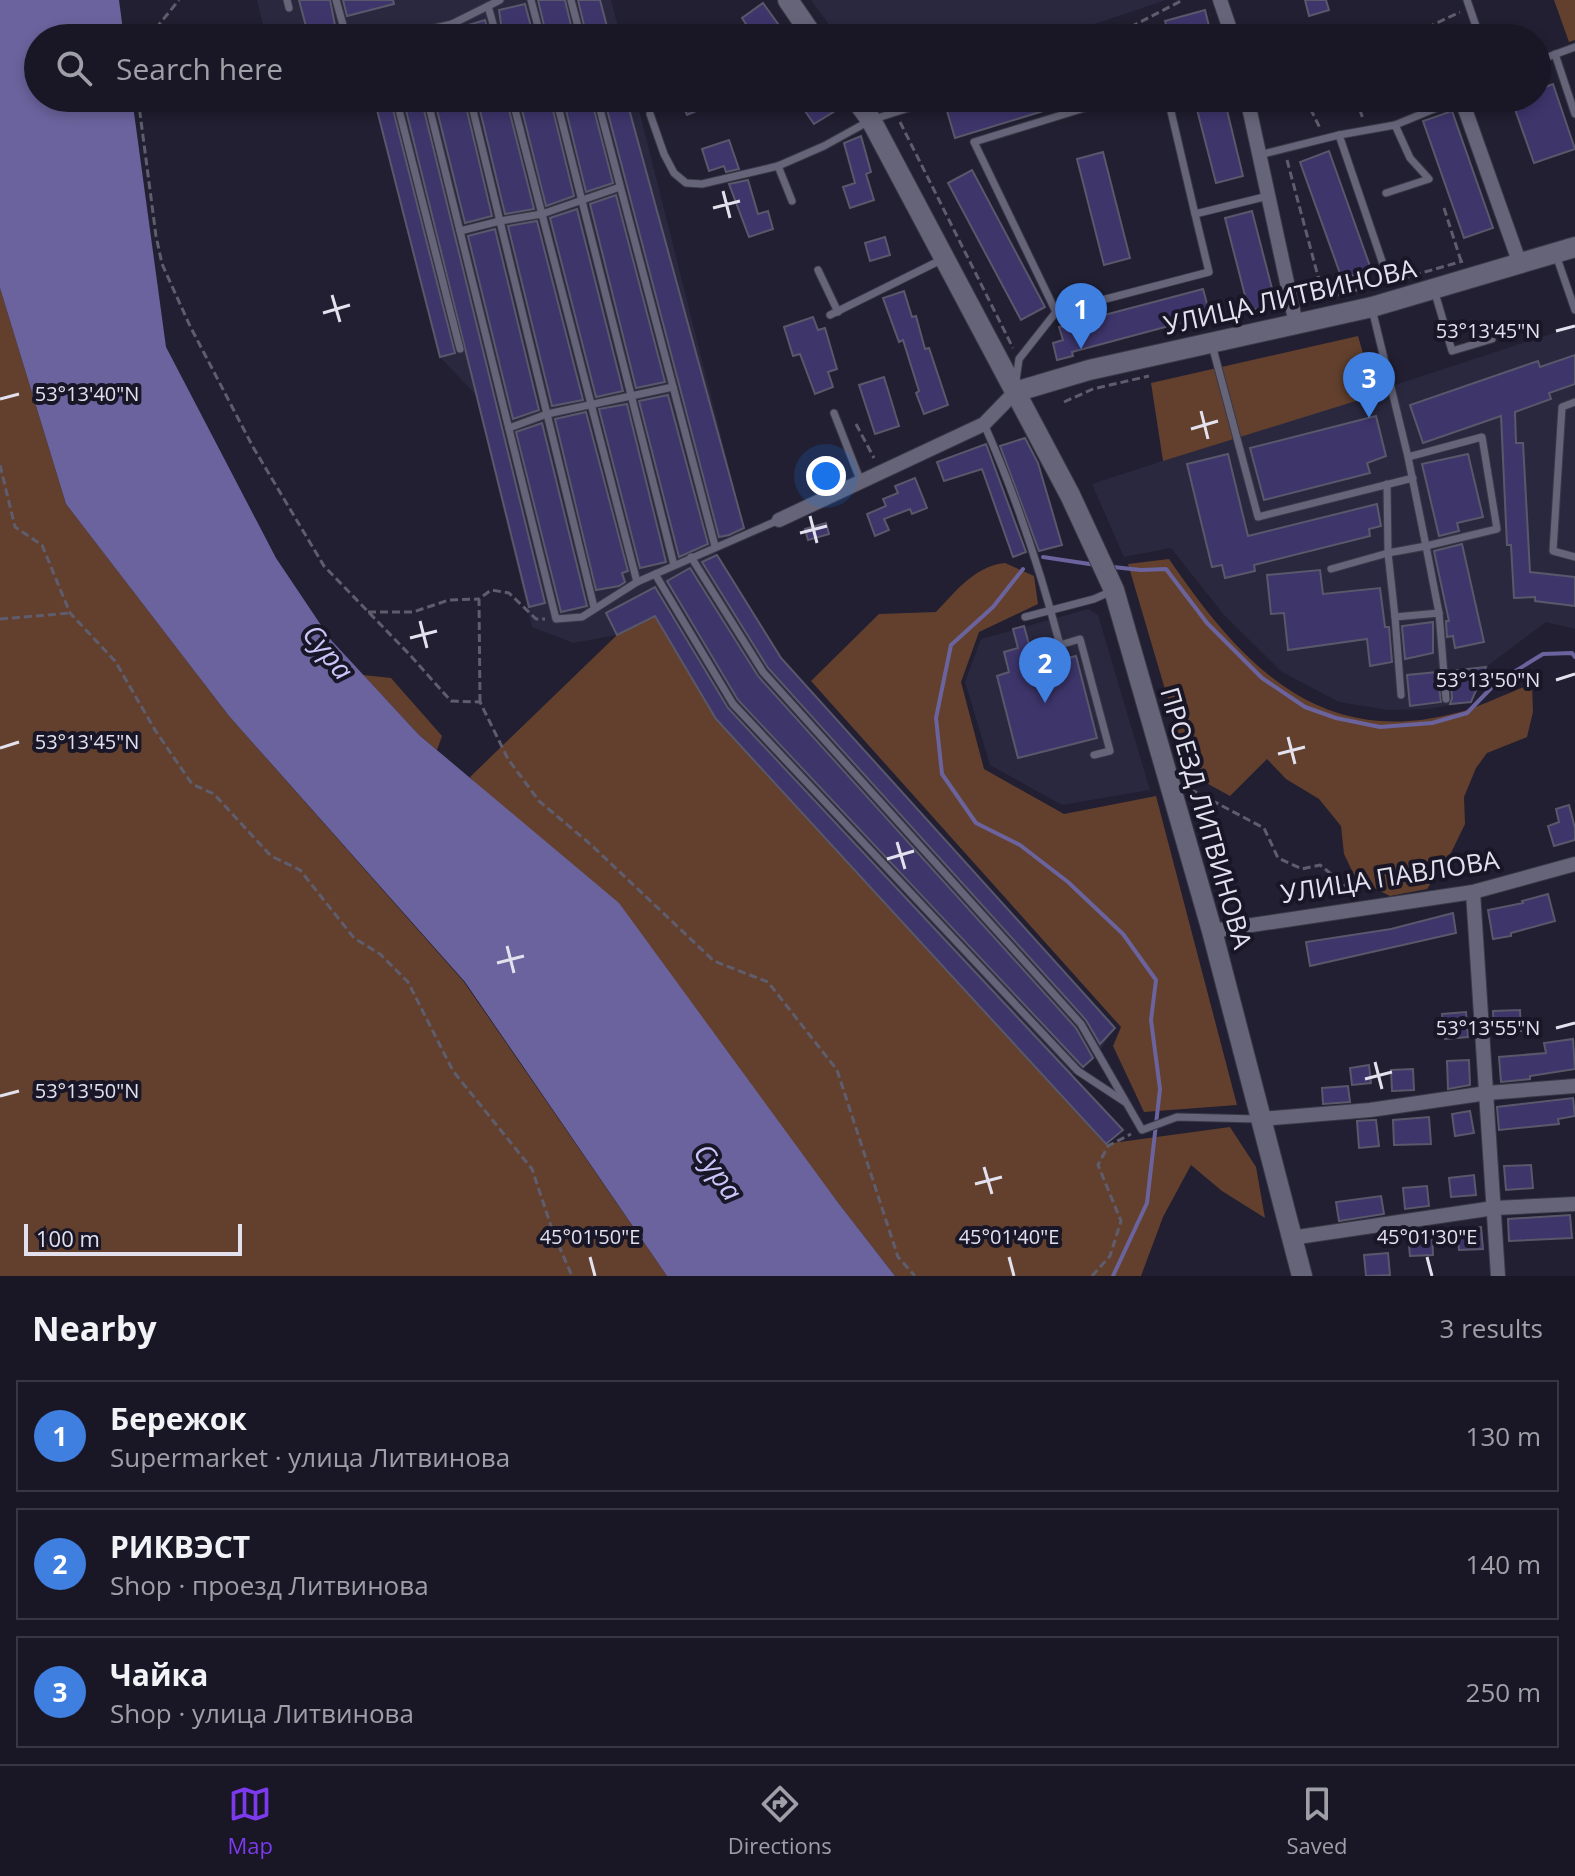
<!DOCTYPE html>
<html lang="en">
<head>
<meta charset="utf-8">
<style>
	body { margin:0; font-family:"Open Sans",sans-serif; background:#22202d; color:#f1f3f6 }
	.scale { position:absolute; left:24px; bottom:20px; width:218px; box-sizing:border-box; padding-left:8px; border:4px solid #e2e1ed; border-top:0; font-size:22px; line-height:28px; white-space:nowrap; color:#e2e1ed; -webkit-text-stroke:6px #181627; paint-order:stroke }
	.you { position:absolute; left:826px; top:476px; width:28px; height:28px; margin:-20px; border:6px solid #fff; border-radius:50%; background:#1a73e8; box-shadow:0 0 0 12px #1a73e833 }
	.badge { display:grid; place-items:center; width:52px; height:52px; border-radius:50%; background:#7c3aed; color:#fff; font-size:26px; font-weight:700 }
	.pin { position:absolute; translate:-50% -66px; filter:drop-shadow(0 2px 4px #0008) }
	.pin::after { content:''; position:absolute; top:42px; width:28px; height:24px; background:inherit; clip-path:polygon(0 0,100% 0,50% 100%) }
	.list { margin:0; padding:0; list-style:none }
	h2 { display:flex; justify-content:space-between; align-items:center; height:104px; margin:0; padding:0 32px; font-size:34px }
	h2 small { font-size:26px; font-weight:400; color:#9f9fa7 }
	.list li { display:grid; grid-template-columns:52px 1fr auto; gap:24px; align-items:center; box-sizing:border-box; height:112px; margin:0 16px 16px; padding:0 16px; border:2px solid #373642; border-radius:0px }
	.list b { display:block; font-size:30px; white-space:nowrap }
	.list p { margin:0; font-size:26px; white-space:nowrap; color:#9f9fa7 }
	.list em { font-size:26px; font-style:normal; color:#9f9fa7 }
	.icon { flex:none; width:44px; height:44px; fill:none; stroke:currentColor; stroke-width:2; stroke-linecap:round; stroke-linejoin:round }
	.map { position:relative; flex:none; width:1575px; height:1276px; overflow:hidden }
	.search { position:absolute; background:#191725; box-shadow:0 4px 12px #0003; left:24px; right:24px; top:24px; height:88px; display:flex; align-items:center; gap:20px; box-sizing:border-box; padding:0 28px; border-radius:44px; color:#9f9fa7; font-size:30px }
	.sheet { height:488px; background:#191725 }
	nav { display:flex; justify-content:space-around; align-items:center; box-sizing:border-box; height:112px; border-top:2px solid #373642; background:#191725; font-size:22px; color:#9f9fa7 }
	nav a { display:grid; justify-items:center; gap:4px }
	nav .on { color:#7c3aed }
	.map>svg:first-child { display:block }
</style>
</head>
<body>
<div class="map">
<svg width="1575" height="1276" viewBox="0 0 1575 1276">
	<rect width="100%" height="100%" fill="#211f31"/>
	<g fill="#2a283f">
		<polygon points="257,0 611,0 621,38 357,38 355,34 343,38 266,38"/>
		<polygon points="811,0 1166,0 1053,38 839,38"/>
		<polygon points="374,98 636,98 745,531 715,552 781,658 1115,1028 1096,1056 1072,1075 1123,1130 1106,1144 716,719 656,617 617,635 573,643 532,627 475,394 440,357"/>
		<polygon points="1575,326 1575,629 1546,622 1486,667 1471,702 1428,709 1388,710 1339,702 1282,672 1224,615 1171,548 1124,557 1092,484"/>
		<polygon points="1088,609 1098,615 1150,790 1062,805 990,765 965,682 981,639"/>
	</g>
	<g fill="#62402d">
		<polygon points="1554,0 1575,0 1575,40 1569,42"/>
		<polygon points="0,288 66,504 229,716 464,982 667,1276 0,1276"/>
		<polygon points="1358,336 1375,395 1163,461 1151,383"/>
		<path d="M1169 559C1239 661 1316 748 1452 714 1479 708 1506 693 1532 684L1533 712 1527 737 1487 753 1476 768 1464 797 1465 824 1451 853 1427 889 1390 896 1356 879 1344 854 1341 826 1319 799 1286 779 1267 759 1230 796 1190 774 1128 564Z"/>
		<path d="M1005 563 1034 576 1038 604 979 632 961 682 984 769 1064 814 1156 796 1237 1105 1144 1112 1113 1046 1121 1027 811 681 879 614 936 612C956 591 975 566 1005 563Z"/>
		<polygon points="655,616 716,719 1105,1144 1230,1127 1256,1167 1265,1218 1222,1191 1191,1165 1163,1217 1141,1276 895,1276 836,1200 470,777 617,635"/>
		<polygon points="363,675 391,678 442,736 437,750 419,735"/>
	</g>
	<polygon fill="#6b639d" points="0,0 119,0 124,38 38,38 38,98 132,98 166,347 276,558 331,640 419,735 619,903 836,1200 895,1276 667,1276 465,982 229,716 66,504 0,288"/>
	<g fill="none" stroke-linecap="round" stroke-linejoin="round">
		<g stroke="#6b639d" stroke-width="4">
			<polyline points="1043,557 1096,565"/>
			<polyline points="1113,567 1141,570 1166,569 1207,623 1262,678 1305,707 1336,718 1380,727 1432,723 1467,713 1496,683 1543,654 1572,653 1575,657"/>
			<polyline points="1023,569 993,607 951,645 936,718 942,774 976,823 1020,845 1068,882 1123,934 1156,980 1151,1020 1160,1089 1147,1203 1113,1276"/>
		</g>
	</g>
	<g fill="#3e356b" stroke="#59586b" stroke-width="2">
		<polygon points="299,0 330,0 337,35 309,38"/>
		<polygon points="343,0 393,0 394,4 347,16"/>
		<polygon points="538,0 565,0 574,38 547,38"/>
		<polygon points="578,0 600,0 610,38 587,38"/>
		<polygon points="1305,0 1326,0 1329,10 1309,16"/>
		<polygon points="763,3 781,28 767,38 755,38 742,18"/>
		<polygon points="525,4 534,38 503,38 499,10"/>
		<polygon points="1205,10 1212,38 1170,38 1165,21"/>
		<polygon points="485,20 490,38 462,38 459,28"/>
		<polygon points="1553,84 1575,149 1534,163 1511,98 1537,98 1537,90"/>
		<polygon points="374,98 390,98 455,353 440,357"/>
		<polygon points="403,98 421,98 545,603 529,607"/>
		<polygon points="434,98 464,98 492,216 465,223"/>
		<polygon points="477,98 506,98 534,209 505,214"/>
		<polygon points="519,98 550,98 574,196 546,206"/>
		<polygon points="563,98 591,98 613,183 586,192"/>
		<polygon points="604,98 626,98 744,528 729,535 719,537"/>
		<polygon points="680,98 727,98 687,115"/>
		<polygon points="796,98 833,98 840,108 814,124"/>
		<polygon points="991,98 1075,98 1076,101 955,138 947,111"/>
		<polygon points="1194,98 1224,98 1243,176 1216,183"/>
		<polygon points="1452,111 1493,228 1464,238 1423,121"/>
		<polygon points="861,136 871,172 866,174 874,200 850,208 843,187 855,183 844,143"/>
		<polygon points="729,140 739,169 726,172 724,166 709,171 702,149"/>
		<polygon points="1329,151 1371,269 1342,279 1300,162"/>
		<polygon points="1103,152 1130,258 1104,265 1077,159"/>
		<polygon points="972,170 1045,307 1021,320 948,183"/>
		<polygon points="748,180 758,214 768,211 773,229 749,237 729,184"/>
		<polygon points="616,195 665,382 636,388 590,204"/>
		<polygon points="577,209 623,391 596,397 550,218"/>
		<polygon points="1252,211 1276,304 1249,311 1225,218"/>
		<polygon points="537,221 583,400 552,406 508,226"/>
		<polygon points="495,229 539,410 513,419 468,236"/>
		<polygon points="885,237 890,255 870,261 865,243"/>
		<polygon points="1203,289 1210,315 1072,352 1073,356 1057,360 1053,343 1063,340 1059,327"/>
		<polygon points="904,291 912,317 916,316 925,349 929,348 948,405 924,414 916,393 919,391 903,340 899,342 883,298"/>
		<polygon points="813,317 818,330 825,328 837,369 828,372 833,387 815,394 800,354 793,356 784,327"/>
		<polygon points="1575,355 1575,384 1549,393 1551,399 1515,412 1516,443 1523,443 1530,572 1575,577 1575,606 1535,601 1535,597 1514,598 1511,545 1507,545 1501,416 1423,443 1410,405 1538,361 1540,367"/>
		<polygon points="884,377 899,426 875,434 859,385"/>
		<polygon points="668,395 708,544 679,557 639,401"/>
		<polygon points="627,404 666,562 640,568 599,409"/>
		<polygon points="586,412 628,571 622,573 625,582 619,586 596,590 555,419"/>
		<polygon points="1376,416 1386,456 1367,463 1370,473 1264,500 1250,448"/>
		<polygon points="542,423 587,606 561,612 516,432"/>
		<polygon points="1025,438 1038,463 1062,545 1039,551 1000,446"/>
		<polygon points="986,444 1026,552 1013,557 982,469 944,481 937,462"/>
		<polygon points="1228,454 1248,536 1377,504 1381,526 1369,529 1370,536 1254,565 1255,571 1225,578 1222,565 1212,567 1187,464"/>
		<polygon points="1468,454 1483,517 1457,523 1459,531 1439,536 1422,464"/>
		<polygon points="915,478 927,508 912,514 910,509 884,519 889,530 875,536 867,514 886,506 883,499 898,493 895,486"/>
		<polygon points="826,523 829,534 808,540 805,529"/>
		<polygon points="1462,544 1484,642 1455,648 1453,636 1447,637 1446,621 1449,621 1434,551"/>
		<polygon points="717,555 781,658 1115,1028 1100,1044 1086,1020 768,668 702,562"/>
		<polygon points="690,568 758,676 1076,1028 1093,1058 1083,1067 738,700 667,581"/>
		<polygon points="1320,570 1323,594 1380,588 1385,627 1389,627 1392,662 1370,666 1367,639 1288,650 1284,613 1271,614 1267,575"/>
		<polygon points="655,587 728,708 1123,1130 1106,1144 716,719 655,616 617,635 606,613"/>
		<polygon points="1433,622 1433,653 1405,659 1402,626"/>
		<polygon points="1024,626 1035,666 1076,656 1097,738 1018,758 997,676 1009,672 1004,652 1018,648 1013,629"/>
		<polygon points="1486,667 1471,702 1450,704 1452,698 1450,671"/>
		<polygon points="1437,672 1441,702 1410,706 1407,675"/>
		<polygon points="1569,805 1575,828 1575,840 1554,846 1548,826 1559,822 1556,809"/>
		<polygon points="1548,894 1555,921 1511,933 1511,936 1493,939 1488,910 1523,903 1522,901"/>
		<polygon points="1453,913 1456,933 1310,966 1306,942 1391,929"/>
		<polygon points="1520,1010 1521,1031 1494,1032 1493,1011"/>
		<polygon points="1466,1012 1468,1037 1445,1039 1442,1014"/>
		<polygon points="1573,1039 1575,1069 1530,1076 1530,1079 1501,1082 1499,1057 1546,1053 1544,1043"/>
		<polygon points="1469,1060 1470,1085 1448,1089 1447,1061"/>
		<polygon points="1369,1065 1371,1083 1352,1085 1350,1068"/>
		<polygon points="1413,1069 1414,1090 1392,1091 1391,1070"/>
		<polygon points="1348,1086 1350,1102 1323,1104 1322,1088"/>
		<polygon points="1573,1098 1575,1116 1558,1119 1559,1124 1499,1130 1497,1107"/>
		<polygon points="1470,1111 1474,1133 1455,1136 1452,1114"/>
		<polygon points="1429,1117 1431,1144 1394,1145 1393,1120"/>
		<polygon points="1373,1120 1376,1120 1379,1146 1359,1148 1357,1121"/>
		<polygon points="1531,1165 1533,1188 1506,1190 1504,1166"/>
		<polygon points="1474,1175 1476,1195 1451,1197 1449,1178"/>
		<polygon points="1427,1186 1429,1206 1405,1209 1403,1188"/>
		<polygon points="1381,1196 1384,1214 1339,1221 1336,1202"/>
		<polygon points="1570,1215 1572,1238 1509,1241 1508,1219"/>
		<polygon points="1481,1227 1483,1249 1459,1250 1457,1229"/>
		<polygon points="1432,1233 1433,1255 1410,1256 1408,1235"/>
		<polygon points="1388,1253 1390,1275 1366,1276 1364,1255"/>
	</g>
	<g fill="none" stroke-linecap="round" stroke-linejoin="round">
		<defs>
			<g id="service">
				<polyline points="287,0 289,8"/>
				<polyline points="336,0 343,25"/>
				<polyline points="531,0 541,38"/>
				<polyline points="571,0 581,38"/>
				<polyline points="1467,0 1480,38"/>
				<polyline points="488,6 497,38"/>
				<polyline points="452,24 455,38"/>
				<polyline points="392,38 452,24 500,0"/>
				<polyline points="1555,54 1575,114"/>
				<polyline points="1537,61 1575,47"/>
				<polyline points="396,98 460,349"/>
				<polyline points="427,98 556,619 582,617 637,582 779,520"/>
				<polyline points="470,98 594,607"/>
				<polyline points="512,98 637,582"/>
				<polyline points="556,98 674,565"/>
				<polyline points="597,98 715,546"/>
				<polyline points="1169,103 1195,214"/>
				<polyline points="650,114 664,154 674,173 686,183 702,184 778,166 824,146 871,120 940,98"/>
				<polyline points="1395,125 1461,98"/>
				<polyline points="1259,155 1339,135"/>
				<polyline points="778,166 792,201"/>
				<polyline points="460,231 500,221 542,214 620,187"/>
				<polyline points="1556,255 1575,310"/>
				<polyline points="1384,267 1339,135 1395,125 1410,158 1429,179 1386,193"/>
				<polyline points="818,270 838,312"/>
				<polyline points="1435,293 1452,351 1492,339"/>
				<polyline points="1372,309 1408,457 1482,437 1497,529 1426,546 1408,457"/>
				<polyline points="1056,312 974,142 1117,98"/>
				<polyline points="830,315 943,259"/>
				<polyline points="1212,345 1258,517 1413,478"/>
				<polyline points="1016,380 1019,359 1056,312 1209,272 1195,214 1268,196"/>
				<polyline points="1575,402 1562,407 1553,551 1575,557"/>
				<polyline points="834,413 861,482"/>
				<path d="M984 424C1016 496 1040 569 1060 645L1080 639 1110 751 1094 755"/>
				<polyline points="509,428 547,414 673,387"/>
				<polyline points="1387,484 1388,553 1395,617 1439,613 1446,699"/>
				<polyline points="691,557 763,672 1081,1024 1142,1130 1177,1117 1257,1119"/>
				<polyline points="1331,569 1388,553 1426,546 1439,613"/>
				<polyline points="655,574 733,704 1078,1071 1125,1102"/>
				<polyline points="1025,617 1094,599 1112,591"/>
				<polyline points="1395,617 1401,695"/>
			</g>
			<g id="minor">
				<polyline points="1220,0 1233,38"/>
				<polyline points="1247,98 1296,324"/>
				<polyline points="1461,98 1520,264"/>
				<polyline points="779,520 984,424 1015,392"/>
				<polyline points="1473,892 1498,1276"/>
				<polyline points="1212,931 1473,892 1575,864"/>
				<polyline points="1260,1119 1370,1110 1487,1093 1575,1086"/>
				<polyline points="1291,1238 1494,1208 1575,1204"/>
			</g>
			<g id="secondary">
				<polyline points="788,0 814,38"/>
				<polyline points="855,98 871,120 1070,495 1114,590 1212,931 1302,1276"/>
				<polyline points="1015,392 1089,370 1372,307 1575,247"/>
			</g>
		</defs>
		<use href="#service" stroke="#3a3947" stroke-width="9"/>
		<use href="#minor" stroke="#3a3947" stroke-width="16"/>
		<use href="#secondary" stroke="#3a3947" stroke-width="22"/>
		<g stroke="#5f5d6d" stroke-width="3" stroke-dasharray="8 4" stroke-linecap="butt">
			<polyline points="148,38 179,0"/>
			<polyline points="1109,38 1183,0"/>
			<polyline points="1405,38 1460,12"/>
			<polyline points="138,98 156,236 162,264 190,326 253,447 324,566 409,654 451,701 480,702 508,759 539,801 589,843 714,961 768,982 837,1070 898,1257 915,1276"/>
			<polyline points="1305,98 1320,128"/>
			<polyline points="1356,98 1363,119"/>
			<polyline points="900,122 1013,348"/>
			<polyline points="1287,160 1324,299"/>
			<polyline points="1444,208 1461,261"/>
			<polyline points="1390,282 1463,261"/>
			<polyline points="1338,295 1388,282"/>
			<polyline points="1064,402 1093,389 1149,376"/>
			<polyline points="856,424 874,458"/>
			<polyline points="0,465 15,527 42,545 70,613 115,661 155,730 192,784 214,794 271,856 300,870 354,938 380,954 408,982 453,1071 532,1169 553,1232 572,1276"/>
			<polyline points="368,612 413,612 449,600 479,599"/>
			<polyline points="0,619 70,613"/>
			<polyline points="480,702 479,599 491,590 509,593 536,619 545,619"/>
			<polyline points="1190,789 1264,828 1278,858 1302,869 1320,865 1356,894"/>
			<polyline points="1092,1276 1110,1256 1121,1221 1098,1165 1108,1146 1131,1134"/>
		</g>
		<use href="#service" stroke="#666479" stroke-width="7"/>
		<use href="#minor" stroke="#666479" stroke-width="14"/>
		<use href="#secondary" stroke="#666479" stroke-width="20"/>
	</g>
	<path fill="none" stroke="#e2e1ed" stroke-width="3" d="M723 191 730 218M713 208 740 201M332 295 340 322M323 313 350 305M1556 331 1575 326M0 399 19 394M1201 411 1208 439M1191 429 1218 421M810 516 817 543M800 533 827 526M420 621 427 648M410 638 437 631M1556 680 1575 674M1288 737 1295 764M0 748 19 742M1278 754 1305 747M897 842 905 869M887 859 914 851M507 946 514 973M497 963 524 956M1556 1028 1575 1023M1375 1062 1382 1089M1365 1079 1392 1072M0 1096 19 1091M984 1167 992 1194M975 1184 1002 1177M590 1257 595 1276M1009 1257 1014 1276M1427 1257 1432 1276"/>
	<g text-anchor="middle" stroke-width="8" stroke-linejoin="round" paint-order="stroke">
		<g font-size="26" fill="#e2e1ed" stroke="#181627">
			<text transform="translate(1290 297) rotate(-13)" y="9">УЛИЦА ЛИТВИНОВА</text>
			<text transform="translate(1206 818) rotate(74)" y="9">ПРОЕЗД ЛИТВИНОВА</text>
			<text transform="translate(1390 877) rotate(-9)" y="9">УЛИЦА ПАВЛОВА</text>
		</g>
		<g font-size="28" font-style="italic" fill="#cbc6fa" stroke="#181627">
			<text transform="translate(328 652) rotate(51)" y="10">Сура</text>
			<text transform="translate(718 1172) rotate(55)" y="10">Сура</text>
		</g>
	</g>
	<g font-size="20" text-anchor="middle" fill="#e2e1ed" stroke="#181627" stroke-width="8" stroke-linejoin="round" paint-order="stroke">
		<text x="1488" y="338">53°13'45"N</text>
		<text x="87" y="401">53°13'40"N</text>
		<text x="1488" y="687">53°13'50"N</text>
		<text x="87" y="749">53°13'45"N</text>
		<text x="1488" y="1035">53°13'55"N</text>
		<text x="87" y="1098">53°13'50"N</text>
		<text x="590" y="1244">45°01'50"E</text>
		<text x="1009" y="1244">45°01'40"E</text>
		<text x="1427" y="1244">45°01'30"E</text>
	</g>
</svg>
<div class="scale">100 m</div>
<div class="you"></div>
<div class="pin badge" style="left:1081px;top:349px;background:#3f7fe0">1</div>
<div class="pin badge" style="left:1045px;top:703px;background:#3f7fe0">2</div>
<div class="pin badge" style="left:1369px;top:418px;background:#3f7fe0">3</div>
<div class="search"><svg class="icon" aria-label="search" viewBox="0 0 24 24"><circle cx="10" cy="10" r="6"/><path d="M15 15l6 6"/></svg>Search here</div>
</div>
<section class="sheet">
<h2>Nearby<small>3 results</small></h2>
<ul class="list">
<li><span class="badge" style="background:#3f7fe0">1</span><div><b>Бережок</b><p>Supermarket · улица Литвинова</p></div><em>130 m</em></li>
<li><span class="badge" style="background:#3f7fe0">2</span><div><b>РИКВЭСТ</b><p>Shop · проезд Литвинова</p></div><em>140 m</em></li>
<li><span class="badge" style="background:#3f7fe0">3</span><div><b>Чайка</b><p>Shop · улица Литвинова</p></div><em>250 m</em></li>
</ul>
</section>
<nav>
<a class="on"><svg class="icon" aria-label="map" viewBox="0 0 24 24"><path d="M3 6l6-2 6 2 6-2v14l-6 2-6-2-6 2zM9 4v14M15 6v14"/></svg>Map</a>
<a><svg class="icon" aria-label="directions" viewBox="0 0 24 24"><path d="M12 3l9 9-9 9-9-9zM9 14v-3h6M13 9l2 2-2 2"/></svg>Directions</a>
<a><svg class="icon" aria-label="saved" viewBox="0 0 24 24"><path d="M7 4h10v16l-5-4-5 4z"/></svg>Saved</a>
</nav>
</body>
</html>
